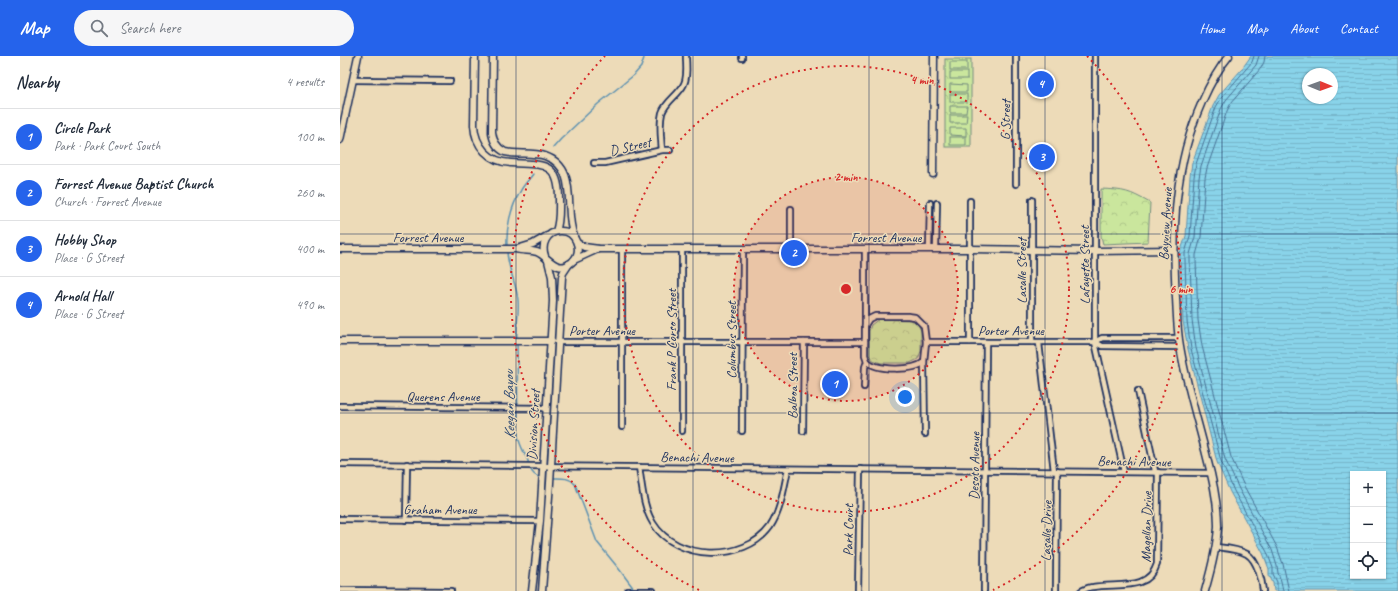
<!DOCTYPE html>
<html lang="en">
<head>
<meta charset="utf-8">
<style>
	body { margin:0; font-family:Caveat,sans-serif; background:#f6f6f7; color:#1f2937 }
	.controls { position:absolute; right:12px; bottom:12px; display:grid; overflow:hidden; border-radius:0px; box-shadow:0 1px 3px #0004 }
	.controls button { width:36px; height:36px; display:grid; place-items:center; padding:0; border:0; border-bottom:1px solid #e0e1e3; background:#fff; color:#1f2937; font:20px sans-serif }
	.compass { position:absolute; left:962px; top:12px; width:36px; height:36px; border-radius:50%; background:#fff; box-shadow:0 1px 3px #0004; rotate:91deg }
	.you { position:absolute; left:565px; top:341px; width:14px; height:14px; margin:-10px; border:3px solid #fff; border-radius:50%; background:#1a73e8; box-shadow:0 0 0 6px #1a73e833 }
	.badge { display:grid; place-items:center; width:26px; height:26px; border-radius:50%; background:#2563eb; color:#fff; font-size:13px; font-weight:700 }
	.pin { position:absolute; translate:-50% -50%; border:2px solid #fff; box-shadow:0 1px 4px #0006 }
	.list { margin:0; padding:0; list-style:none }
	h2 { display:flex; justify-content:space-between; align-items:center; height:52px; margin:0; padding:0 16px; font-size:17px }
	h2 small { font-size:13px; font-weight:400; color:#747a83 }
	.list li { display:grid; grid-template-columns:26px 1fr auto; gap:12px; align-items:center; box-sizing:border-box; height:56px; padding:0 16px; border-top:1px solid #e0e1e3 }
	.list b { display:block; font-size:15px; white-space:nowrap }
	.list p { margin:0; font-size:13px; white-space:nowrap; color:#747a83 }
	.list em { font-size:13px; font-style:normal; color:#747a83 }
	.icon { flex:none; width:22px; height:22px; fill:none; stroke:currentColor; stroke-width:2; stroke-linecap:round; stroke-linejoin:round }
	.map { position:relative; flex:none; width:1058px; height:535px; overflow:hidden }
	header { display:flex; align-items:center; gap:24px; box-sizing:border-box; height:56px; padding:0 20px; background:#2563eb; color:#fff }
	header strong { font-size:19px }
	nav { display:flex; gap:22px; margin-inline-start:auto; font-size:14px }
	.search { width:280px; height:36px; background:#f6f6f7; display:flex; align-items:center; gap:10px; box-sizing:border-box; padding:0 14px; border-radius:22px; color:#747a83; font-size:15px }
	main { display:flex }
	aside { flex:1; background:#fff }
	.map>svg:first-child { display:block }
</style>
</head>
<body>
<header>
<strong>Map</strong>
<div class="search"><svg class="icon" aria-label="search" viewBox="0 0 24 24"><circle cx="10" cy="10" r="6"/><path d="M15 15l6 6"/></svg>Search here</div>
<nav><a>Home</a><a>Map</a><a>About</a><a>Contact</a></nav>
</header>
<main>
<aside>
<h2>Nearby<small>4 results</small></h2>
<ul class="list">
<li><span class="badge">1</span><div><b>Circle Park</b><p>Park · Park Court South</p></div><em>100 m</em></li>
<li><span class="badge">2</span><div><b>Forrest Avenue Baptist Church</b><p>Church · Forrest Avenue</p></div><em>260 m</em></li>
<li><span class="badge">3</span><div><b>Hobby Shop</b><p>Place · G Street</p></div><em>400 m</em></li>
<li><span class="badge">4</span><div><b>Arnold Hall</b><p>Place · G Street</p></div><em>490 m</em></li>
</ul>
</aside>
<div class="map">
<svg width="1058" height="535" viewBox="0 0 1058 535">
	<defs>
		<pattern id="park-crowns" width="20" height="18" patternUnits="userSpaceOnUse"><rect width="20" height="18" fill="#cae69d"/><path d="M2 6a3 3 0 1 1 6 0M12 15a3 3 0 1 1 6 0" fill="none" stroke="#adc68a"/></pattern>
		<pattern id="water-rules" width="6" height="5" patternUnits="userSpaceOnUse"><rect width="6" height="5" fill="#89d3e9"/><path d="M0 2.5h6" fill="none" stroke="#76b5ca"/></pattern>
	</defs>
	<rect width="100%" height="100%" fill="#eddbb8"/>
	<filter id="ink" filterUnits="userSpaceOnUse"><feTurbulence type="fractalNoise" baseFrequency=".025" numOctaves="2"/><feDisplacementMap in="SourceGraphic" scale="8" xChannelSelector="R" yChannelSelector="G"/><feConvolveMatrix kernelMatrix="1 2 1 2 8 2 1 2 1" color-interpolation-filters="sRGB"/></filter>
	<g filter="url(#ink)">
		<g fill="url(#park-crowns)" stroke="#728a7e">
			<rect x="605" y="3" width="26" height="88"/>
			<path d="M761 133C785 134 789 135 810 147L808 186 763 188 761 180Z"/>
			<polygon points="539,263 572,264 578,268 581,275 581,295 578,303 570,307 541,307 533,304 529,299 529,275 531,269"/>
		</g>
		<g fill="#cae69d" stroke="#728a7e">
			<rect x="610" y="6" width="17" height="8"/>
			<rect x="610" y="16" width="17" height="7"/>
			<polygon points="610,28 627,29 627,36 610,36"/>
			<rect x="610" y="38" width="17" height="8"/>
			<polygon points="610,50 627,50 626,57 610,57"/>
			<polygon points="610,59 627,59 626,67 610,67"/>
			<polygon points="610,72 626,72 626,80 610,79"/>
			<rect x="610" y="81" width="16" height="8"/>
		</g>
		<path fill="url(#water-rules)" stroke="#5d91b1" fill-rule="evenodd" d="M911 0H1058V535H934L933 527 929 519V513L923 497 890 436 877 406 848 293 843 265 840 197 846 180 850 120 852 107 873 50 879 39 901 14ZM968 18H992V42H968ZM1013 418H1043V520H1013Z"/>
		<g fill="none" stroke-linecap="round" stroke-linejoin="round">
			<g stroke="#477196" stroke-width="1">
				<polyline points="914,0 912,6 882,41 876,51 856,108 854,121 850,180 845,197 845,204 847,265 851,293 881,405 894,435 927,496 933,512 933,518 937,526 937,535"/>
				<polyline points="919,0 916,9 886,44 881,53 861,110 859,122 855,181 850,198 850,204 852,264 856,292 885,403 899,433 932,494 937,510 938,517 941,525 943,535"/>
				<polyline points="925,0 924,6 921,12 891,47 887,55 867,112 865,122 861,181 856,199 856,204 858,264 862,290 891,401 904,430 937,491 943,508 949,535"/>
			</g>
			<g stroke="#5d91b1" stroke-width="1.5">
				<polyline points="213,92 221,83 258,48 294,19 301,11 304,2"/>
				<path d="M167 190C166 172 171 151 180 136 183 129 189 124 193 118"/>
				<path d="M167 194C167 213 177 227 178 245 179 257 176 270 177 283"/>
				<path d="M177 286 178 379C179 390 186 398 189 408"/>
				<path d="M190 412C192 417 195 421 201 421"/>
				<path d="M213 422C221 422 229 421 235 428L257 486 279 513 294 533"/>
			</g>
			<defs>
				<g id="street">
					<polyline points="402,0 402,2"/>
					<polyline points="676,0 676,128"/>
					<polyline points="755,0 755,286 784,416"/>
					<polyline points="13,24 110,25"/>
					<path d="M322 94C321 82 319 69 322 57 326 45 339 39 344 28 348 20 346 9 346 0"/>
					<polyline points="254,107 265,107 322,94 330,94"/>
					<polyline points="451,193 451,153"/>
					<polyline points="589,193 590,147"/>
					<polyline points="596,193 597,147"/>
					<polyline points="525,269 529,263 535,260 568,260 575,261 584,270 586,286 584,306 585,378"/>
					<polyline points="217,286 525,286"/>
					<polyline points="586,286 755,286 762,282 839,282"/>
					<polyline points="630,286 630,145"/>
					<polyline points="692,286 692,144"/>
					<polyline points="755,286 762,290 840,291"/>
					<polyline points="699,287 714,415"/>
					<path d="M527 305C536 315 574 315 584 306"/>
					<polyline points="524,331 525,311 527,305 525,299 525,193"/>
					<polyline points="798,335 814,409 815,416"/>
					<polyline points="0,350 206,352"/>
					<polyline points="282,371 282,193"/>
					<polyline points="342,375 342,193"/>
					<polyline points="402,375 403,193"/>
					<polyline points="463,375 464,286"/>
					<polyline points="0,408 871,417"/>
					<path d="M299 411C302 429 303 451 313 467 336 505 404 507 430 471 441 455 444 431 448 413"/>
					<polyline points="0,463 200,465"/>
					<polyline points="66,464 67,408"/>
					<path d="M876 491C885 492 898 493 907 498 917 504 922 524 923 535"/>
					<polyline points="0,534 111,535"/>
					<polyline points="288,535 313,535"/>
					<polyline points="518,535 520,413"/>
					<polyline points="644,535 646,286"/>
					<polyline points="716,535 717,415"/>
					<path d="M741 535C745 533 749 531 753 531 779 527 809 535 817 508L818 416"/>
				</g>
				<g id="secondary">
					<path d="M135 0 134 69C135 90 149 106 171 107 200 109 219 104 219 142 219 153 220 165 216 175"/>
					<path d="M153 0 152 76C153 86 157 92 165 96 178 99 192 96 205 100 240 112 223 155 234 180"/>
					<polyline points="0,84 18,0"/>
					<polyline points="593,118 594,0"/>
					<polyline points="237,187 244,191 259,193 630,193 755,195 834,194"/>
					<path d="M0 193H176C183 195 191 194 197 196 209 201 217 219 232 206 244 195 236 174 220 175 206 176 201 189 205 200"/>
					<polyline points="177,193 193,188 207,180"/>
					<polyline points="234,204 258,193"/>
					<polyline points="0,285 212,285"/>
					<polyline points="192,535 200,465 213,245 212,221 208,205"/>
					<polyline points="202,535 210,427 222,221 223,217 229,208"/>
					<path d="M865 535C871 514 877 492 878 470 878 447 873 424 867 402 858 365 846 328 840 290 837 274 837 258 836 242 832 175 834 109 862 46 869 30 877 14 889 0"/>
				</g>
			</defs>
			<use href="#street" stroke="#1b2f5e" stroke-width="8"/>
			<use href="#secondary" stroke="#1b2f5e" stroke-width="9"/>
			<use href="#street" stroke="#eddbb8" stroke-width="4.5"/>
			<use href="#secondary" stroke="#eddbb8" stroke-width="6"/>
		</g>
	</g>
	<path fill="none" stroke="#1b2f5e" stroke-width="1" stroke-opacity="0.55" d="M176 0V535M353 0V535M529 0V535M705 0V535M882 0V535M0 178H1058M0 357H1058"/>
	<circle cx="506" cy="233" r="112" fill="#d62828" fill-opacity=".12"/>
	<g fill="none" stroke="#d62828" stroke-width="2" stroke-dasharray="2 4">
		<circle cx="506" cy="233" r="112"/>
		<circle cx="506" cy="233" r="223"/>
		<path d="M359 534A335 335 0 0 1 265 0M747 0A335 335 0 0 1 653 534"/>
	</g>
	<g text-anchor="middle" stroke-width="3" stroke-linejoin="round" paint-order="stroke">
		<g font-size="14" fill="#1b2f5e" stroke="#eddbb8">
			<text transform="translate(665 64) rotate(-90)" y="5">G Street</text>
			<text transform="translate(290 90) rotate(-13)" y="5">D Street</text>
			<text transform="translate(825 168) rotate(-87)" y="5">Bayview Avenue</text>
			<text x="88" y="186">Forrest Avenue</text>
			<text x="546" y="186">Forrest Avenue</text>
			<text transform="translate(744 209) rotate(-90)" y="5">Lafayette Street</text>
			<text transform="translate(681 215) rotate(-90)" y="5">Lasalle Street</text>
			<text x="262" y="279">Porter Avenue</text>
			<text x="671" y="279">Porter Avenue</text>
			<text transform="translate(331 284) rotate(-90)" y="5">Frank P Corso Street</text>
			<text transform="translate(391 284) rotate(-90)" y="5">Columbus Street</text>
			<text transform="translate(452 330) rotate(-90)" y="5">Balboa Street</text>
			<text x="103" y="345">Querens Avenue</text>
			<text transform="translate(193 369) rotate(-87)" y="5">Division Street</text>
			<text transform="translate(357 401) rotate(1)" y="5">Benachi Avenue</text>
			<text transform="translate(794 405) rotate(1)" y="5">Benachi Avenue</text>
			<text transform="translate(634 410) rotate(-89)" y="5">Desoto Avenue</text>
			<text x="100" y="458">Graham Avenue</text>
			<text transform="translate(806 471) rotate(-89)" y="5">Magellan Drive</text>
			<text transform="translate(508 474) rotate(-89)" y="5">Park Court</text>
			<text transform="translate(706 475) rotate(-89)" y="5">Lasalle Drive</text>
		</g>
		<g font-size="15" font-style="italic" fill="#2c4873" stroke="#eddbb8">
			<text transform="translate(169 349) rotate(-91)" y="5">Keegan Bayou</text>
		</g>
	</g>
	<circle cx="506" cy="233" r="6" fill="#d62828" stroke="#eddbb8" stroke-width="2"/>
	<g font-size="12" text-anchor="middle" font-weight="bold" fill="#d62828" stroke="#eddbb8" stroke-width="3" stroke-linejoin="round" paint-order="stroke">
		<text x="582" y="28">4 min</text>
		<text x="506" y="125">2 min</text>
		<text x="841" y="237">6 min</text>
	</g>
</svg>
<div class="controls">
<button>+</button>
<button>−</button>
<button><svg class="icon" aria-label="locate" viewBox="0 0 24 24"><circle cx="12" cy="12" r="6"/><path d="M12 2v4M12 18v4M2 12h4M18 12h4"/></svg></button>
</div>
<svg class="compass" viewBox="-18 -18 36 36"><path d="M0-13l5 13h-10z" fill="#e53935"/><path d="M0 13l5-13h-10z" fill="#747a83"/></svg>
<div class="you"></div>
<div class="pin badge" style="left:495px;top:328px">1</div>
<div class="pin badge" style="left:454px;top:197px">2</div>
<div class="pin badge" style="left:702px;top:101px">3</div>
<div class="pin badge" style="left:701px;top:28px">4</div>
</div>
</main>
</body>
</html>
